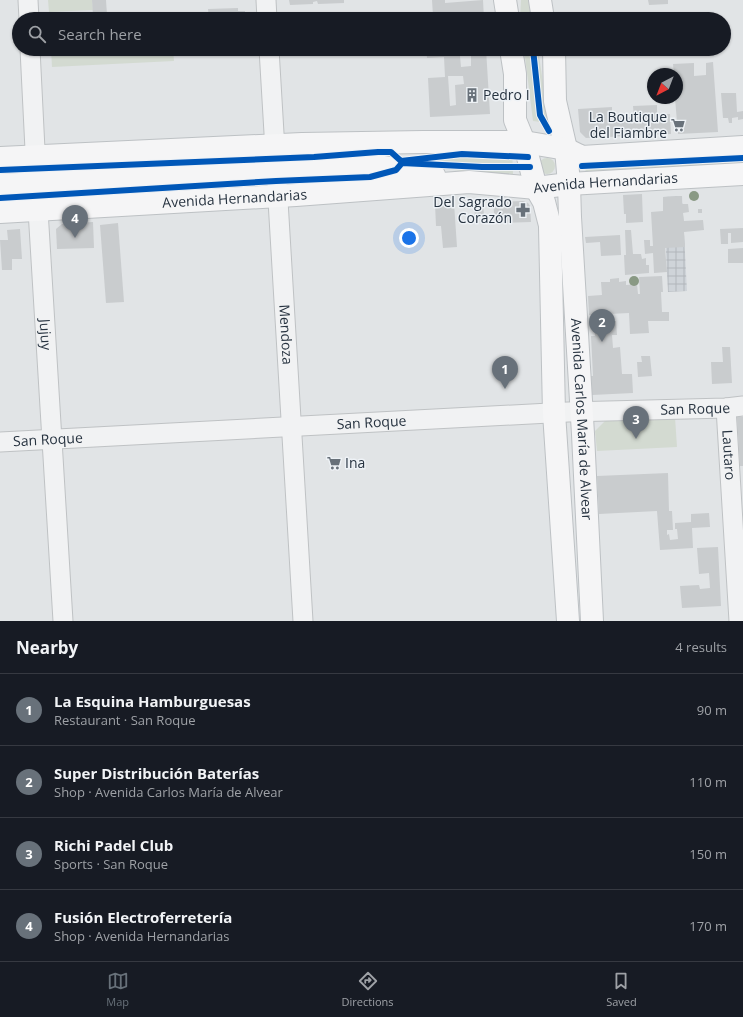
<!DOCTYPE html>
<html lang="en">
<head>
<meta charset="utf-8">
<style>
	body { margin:0; font-family:"Open Sans",sans-serif; background:#20242c; color:#f1f3f6 }
	.compass { position:absolute; left:647px; top:68px; width:36px; height:36px; border-radius:50%; background:#171b24; box-shadow:0 1px 3px #0004; rotate:222deg }
	.you { position:absolute; left:409px; top:238px; width:14px; height:14px; margin:-10px; border:3px solid #fff; border-radius:50%; background:#1a73e8; box-shadow:0 0 0 6px #1a73e833 }
	.badge { display:grid; place-items:center; width:26px; height:26px; border-radius:50%; background:#68717a; color:#fff; font-size:13px; font-weight:700 }
	.pin { position:absolute; translate:-50% -33px; filter:drop-shadow(0 1px 2px #0008) }
	.pin::after { content:''; position:absolute; top:21px; width:14px; height:12px; background:inherit; clip-path:polygon(0 0,100% 0,50% 100%) }
	.list { margin:0; padding:0; list-style:none }
	h2 { display:flex; justify-content:space-between; align-items:center; height:52px; margin:0; padding:0 16px; font-size:17px }
	h2 small { font-size:13px; font-weight:400; color:#9ea1a6 }
	.list li { display:grid; grid-template-columns:26px 1fr auto; gap:12px; align-items:center; box-sizing:border-box; height:72px; padding:0 16px; border-top:1px solid #363941 }
	.list b { display:block; font-size:15px; white-space:nowrap }
	.list p { margin:0; font-size:13px; white-space:nowrap; color:#9ea1a6 }
	.list em { font-size:13px; font-style:normal; color:#9ea1a6 }
	.icon { flex:none; width:22px; height:22px; fill:none; stroke:currentColor; stroke-width:2; stroke-linecap:round; stroke-linejoin:round }
	.map { position:relative; flex:none; width:743px; height:621px; overflow:hidden }
	.search { position:absolute; background:#171b24; box-shadow:0 1px 3px #0004; left:12px; right:12px; top:12px; height:44px; display:flex; align-items:center; gap:10px; box-sizing:border-box; padding:0 14px; border-radius:22px; color:#9ea1a6; font-size:15px }
	.sheet { height:340px; background:#171b24 }
	nav { display:flex; justify-content:space-around; align-items:center; box-sizing:border-box; height:56px; border-top:1px solid #363941; background:#171b24; font-size:11px; color:#9ea1a6 }
	nav a { display:grid; justify-items:center; gap:2px }
	nav .on { color:#68717a }
	.map>svg:first-child { display:block }
</style>
</head>
<body>
<div class="map">
<svg width="743" height="621" viewBox="0 0 743 621">
	<defs>
		<pattern id="industrial-grid" width="8" height="8" patternUnits="userSpaceOnUse"><rect width="8" height="8" fill="#cfd4d9"/><path d="M0 4h8M4 0v8" fill="none" stroke="#b2b6bb"/></pattern>
	</defs>
	<rect width="100%" height="100%" fill="#e1e4e6"/>
	<polygon fill="url(#industrial-grid)" points="682,196 687,291 668,292 663,197"/>
	<g fill="#d3dad1">
		<polygon points="48,0 92,0 93,10 49,12"/>
		<polygon points="521,0 531,0 534,19 520,19"/>
		<polygon points="171,12 172,19 49,18"/>
		<polygon points="51,49 173,49 174,61 52,67"/>
		<polygon points="524,49 538,49 549,123 533,121"/>
		<polygon points="480,146 512,147 513,174 482,173 394,164 395,159"/>
		<polygon points="251,153 253,165 54,176 54,163"/>
		<polygon points="743,155 743,163 586,176 585,164"/>
		<circle cx="547" cy="166" r="8"/>
		<polygon points="18,167 18,179 0,180 0,168"/>
		<polygon points="372,172 431,180 296,184 297,178"/>
		<polygon points="252,178 254,190 58,200 57,188"/>
		<polygon points="20,191 21,203 0,204 0,193"/>
		<polygon points="675,417 677,447 597,451 595,431 605,421"/>
	</g>
	<g fill="#c9ccce" fill-rule="evenodd">
		<polygon points="92,0 106,0 107,15 93,16"/>
		<polygon points="289,0 344,0 344,3 318,4 317,1 313,2 313,4 290,5"/>
		<polygon points="432,0 445,0 445,3 483,0 484,19 424,19 424,17 433,16"/>
		<polygon points="648,0 668,0 668,4 649,5"/>
		<polygon points="238,8 238,11 245,11 245,17 209,19 208,9"/>
		<path d="M426 49H486L490 114 430 117 428 78 445 77 444 57 427 58ZM471 55V66L461 67 460 56ZM448 76H463L464 84 455 85 456 105 450 106Z"/>
		<polygon points="713,62 718,132 678,134 675,98 677,98 677,74 674,74 673,64 694,63 694,76 706,75 706,63"/>
		<polygon points="721,93 736,93 737,112 743,111 743,119 738,120 738,117 732,118 732,123 729,123 728,118 723,118"/>
		<polygon points="657,105 657,114 670,114 671,134 586,138 580,132 578,109 612,107 612,122 619,122 619,117 634,117 633,106"/>
		<polygon points="642,194 643,222 626,223 626,214 624,214 623,195"/>
		<polygon points="682,196 682,204 688,204 689,212 683,213 684,221 703,220 704,230 684,232 685,247 665,248 667,272 654,273 653,253 645,254 644,240 650,240 650,246 653,246 651,212 663,211 663,197"/>
		<polygon points="523,201 528,203 530,206 531,222 495,223 493,202"/>
		<polygon points="454,203 457,247 443,248 441,226 436,226 435,204"/>
		<polygon points="483,204 484,215 475,216 474,205"/>
		<rect x="698" y="209" width="4" height="4"/>
		<polygon points="93,222 94,248 57,249 56,229 62,224"/>
		<polygon points="118,223 124,302 106,303 100,225"/>
		<polygon points="743,228 743,242 731,243 731,233 728,233 728,244 721,244 720,229"/>
		<polygon points="20,229 22,259 12,259 12,270 2,270 0,240 8,240 7,230"/>
		<polygon points="625,230 631,230 633,254 641,254 642,259 646,258 646,265 649,265 649,273 625,275 624,255 626,255"/>
		<polygon points="620,235 621,255 601,256 600,242 586,243 585,237"/>
		<polygon points="743,248 743,263 728,263 728,249"/>
		<polygon points="662,276 663,292 661,292 662,312 669,312 669,321 648,321 649,333 630,334 629,313 589,315 588,296 602,295 601,282 610,282 610,279 619,278 619,282 626,281 626,285 637,284 638,294 640,294 639,277"/>
		<polygon points="616,321 617,335 612,335 613,348 620,347 622,374 632,374 633,393 592,395 591,376 593,376 591,336 595,336 594,322"/>
		<polygon points="722,347 730,347 732,383 712,384 711,362 723,362"/>
		<polygon points="641,356 650,356 652,376 638,377 637,362 642,362"/>
		<polygon points="737,417 743,417 743,466 740,466"/>
		<polygon points="668,473 669,511 672,511 673,530 667,530 667,535 669,534 670,540 678,539 677,529 675,529 675,523 691,522 691,514 709,513 710,527 692,528 693,548 660,550 657,511 599,514 597,476"/>
		<polygon points="718,547 721,606 682,608 680,586 699,585 700,589 710,588 709,573 699,574 697,548"/>
	</g>
	<g fill="none" stroke-linecap="round" stroke-linejoin="round">
		<defs>
			<g id="minor">
				<polyline points="28,0 29,19"/>
				<polyline points="266,0 267,19"/>
				<path id="s1" d="M30 49 38 210 63 621"/>
				<path id="s2" d="M269 49 303 621"/>
				<path id="s3" d="M726 408 739 621"/>
				<path id="s4" d="M0 442 568 412 726 408 743 406"/>
			</g>
			<g id="major">
				<polyline points="505,0 508,19"/>
				<polyline points="540,0 543,19"/>
				<polyline points="511,49 515,74 515,120 524,142 536,188 544,202 554,241"/>
				<path id="s5" d="M554 49 555 101 566 149 569 184 570 217 583 434 592 621"/>
				<polyline points="0,158 302,144 423,142 524,142 566,149 582,157 743,147"/>
				<polyline points="0,185 372,165 434,175"/>
				<path id="s6" d="M0 212 296 195 469 182 536 188 569 184 743 174"/>
				<polyline points="550,227 554,413 568,621"/>
			</g>
		</defs>
		<use href="#minor" stroke="#bfc2c4" stroke-width="21"/>
		<use href="#major" stroke="#bdc1c4" stroke-width="24"/>
		<use href="#minor" stroke="#f1f2f3" stroke-width="19"/>
		<use href="#major" stroke="#f5f5f6" stroke-width="22"/>
		<defs>
			<g id="cycleway">
				<polyline points="533,49 540,115 549,131"/>
				<polyline points="582,166 743,158"/>
				<polyline points="0,170 314,157 378,152 391,152 401,161 462,154 528,157"/>
				<polyline points="0,198 276,181 370,177 396,170 402,163 482,167 530,167"/>
			</g>
		</defs>
		<use href="#cycleway" stroke="#eef2f6" stroke-width="8"/>
		<use href="#cycleway" stroke="#0057b8" stroke-width="6"/>
	</g>
	<g fill="#899984">
		<circle cx="694" cy="196" r="5"/>
		<circle cx="634" cy="281" r="5"/>
	</g>
	<defs>
		<symbol id="building-bare" viewBox="-9 -9 18 18"><path d="M-4-6H4V6H1V3H-1V6H-4ZM-2.5-4.3h1.7v1.8h-1.7ZM.8-4.3h1.7v1.8H.8ZM-2.5-1h1.7V.8h-1.7ZM.8-1h1.7V.8H.8Z" fill="#68717a" stroke="#eef2f6" stroke-width="2.5" paint-order="stroke"/></symbol>
		<symbol id="supermarket-bare" viewBox="-9 -9 18 18"><path d="M-6-5.5h2.5l.6 2H6L4.5 2H-2.5L-4.4-4H-6ZM-1.5 3.2a1.3 1.3 0 1 0 .1 0ZM3 3.2a1.3 1.3 0 1 0 .1 0Z" fill="#68717a" stroke="#eef2f6" stroke-width="2.5" paint-order="stroke"/></symbol>
		<symbol id="pharmacy-bare" viewBox="-9 -9 18 18"><path d="M-2-6h4v4h4v4h-4v4h-4v-4h-4v-4h4Z" fill="#68717a" stroke="#eef2f6" stroke-width="2.5" paint-order="stroke"/></symbol>
	</defs>
	<g fill-rule="evenodd">
		<use href="#building-bare" x="462" y="85" width="20" height="20"/>
		<use href="#supermarket-bare" x="668" y="115" width="20" height="20"/>
		<use href="#pharmacy-bare" x="513" y="200" width="20" height="20"/>
		<use href="#supermarket-bare" x="324" y="453" width="20" height="20"/>
	</g>
	<g text-anchor="middle" stroke-width="3" stroke-linejoin="round" paint-order="stroke">
		<g font-size="14" fill="#273340" stroke="#eef2f6" text-anchor="start">
			<text x="483" y="100">Pedro I</text>
			<text x="667" y="122" text-anchor="end">La Boutique<tspan x="667" dy="16">del Fiambre</tspan></text>
			<text x="512" y="207" text-anchor="end">Del Sagrado<tspan x="512" dy="16">Corazón</tspan></text>
			<text x="345" y="468">Ina</text>
		</g>
		<g font-size="14" fill="#273340" stroke="#eef2f6">
			<text dy="5" stroke="none"><textPath href="#s6" startOffset="607">Avenida Hernandarias</textPath></text>
			<text dy="5" stroke="none"><textPath href="#s6" startOffset="235">Avenida Hernandarias</textPath></text>
			<text dy="5" stroke="none"><textPath href="#s1" startOffset="286">Jujuy</textPath></text>
			<text dy="5" stroke="none"><textPath href="#s2" startOffset="286">Mendoza</textPath></text>
			<text dy="5" stroke="none"><textPath href="#s4" startOffset="696">San Roque</textPath></text>
			<text dy="5" stroke="none"><textPath href="#s5" startOffset="372">Avenida Carlos María de Alvear</textPath></text>
			<text dy="5" stroke="none"><textPath href="#s4" startOffset="372">San Roque</textPath></text>
			<text dy="5" stroke="none"><textPath href="#s4" startOffset="48">San Roque</textPath></text>
			<text dy="5" stroke="none"><textPath href="#s3" startOffset="47">Lautaro</textPath></text>
		</g>
	</g>
</svg>
<svg class="compass" viewBox="-18 -18 36 36"><path d="M0-13l5 13h-10z" fill="#e53935"/><path d="M0 13l5-13h-10z" fill="#9ea1a6"/></svg>
<div class="you"></div>
<div class="pin badge" style="left:505px;top:389px">1</div>
<div class="pin badge" style="left:602px;top:342px">2</div>
<div class="pin badge" style="left:636px;top:439px">3</div>
<div class="pin badge" style="left:75px;top:238px">4</div>
<div class="search"><svg class="icon" aria-label="search" viewBox="0 0 24 24"><circle cx="10" cy="10" r="6"/><path d="M15 15l6 6"/></svg>Search here</div>
</div>
<section class="sheet">
<h2>Nearby<small>4 results</small></h2>
<ul class="list">
<li><span class="badge">1</span><div><b>La Esquina Hamburguesas</b><p>Restaurant · San Roque</p></div><em>90 m</em></li>
<li><span class="badge">2</span><div><b>Super Distribución Baterías</b><p>Shop · Avenida Carlos María de Alvear</p></div><em>110 m</em></li>
<li><span class="badge">3</span><div><b>Richi Padel Club</b><p>Sports · San Roque</p></div><em>150 m</em></li>
<li><span class="badge">4</span><div><b>Fusión Electroferretería</b><p>Shop · Avenida Hernandarias</p></div><em>170 m</em></li>
</ul>
</section>
<nav>
<a class="on"><svg class="icon" aria-label="map" viewBox="0 0 24 24"><path d="M3 6l6-2 6 2 6-2v14l-6 2-6-2-6 2zM9 4v14M15 6v14"/></svg>Map</a>
<a><svg class="icon" aria-label="directions" viewBox="0 0 24 24"><path d="M12 3l9 9-9 9-9-9zM9 14v-3h6M13 9l2 2-2 2"/></svg>Directions</a>
<a><svg class="icon" aria-label="saved" viewBox="0 0 24 24"><path d="M7 4h10v16l-5-4-5 4z"/></svg>Saved</a>
</nav>
</body>
</html>
